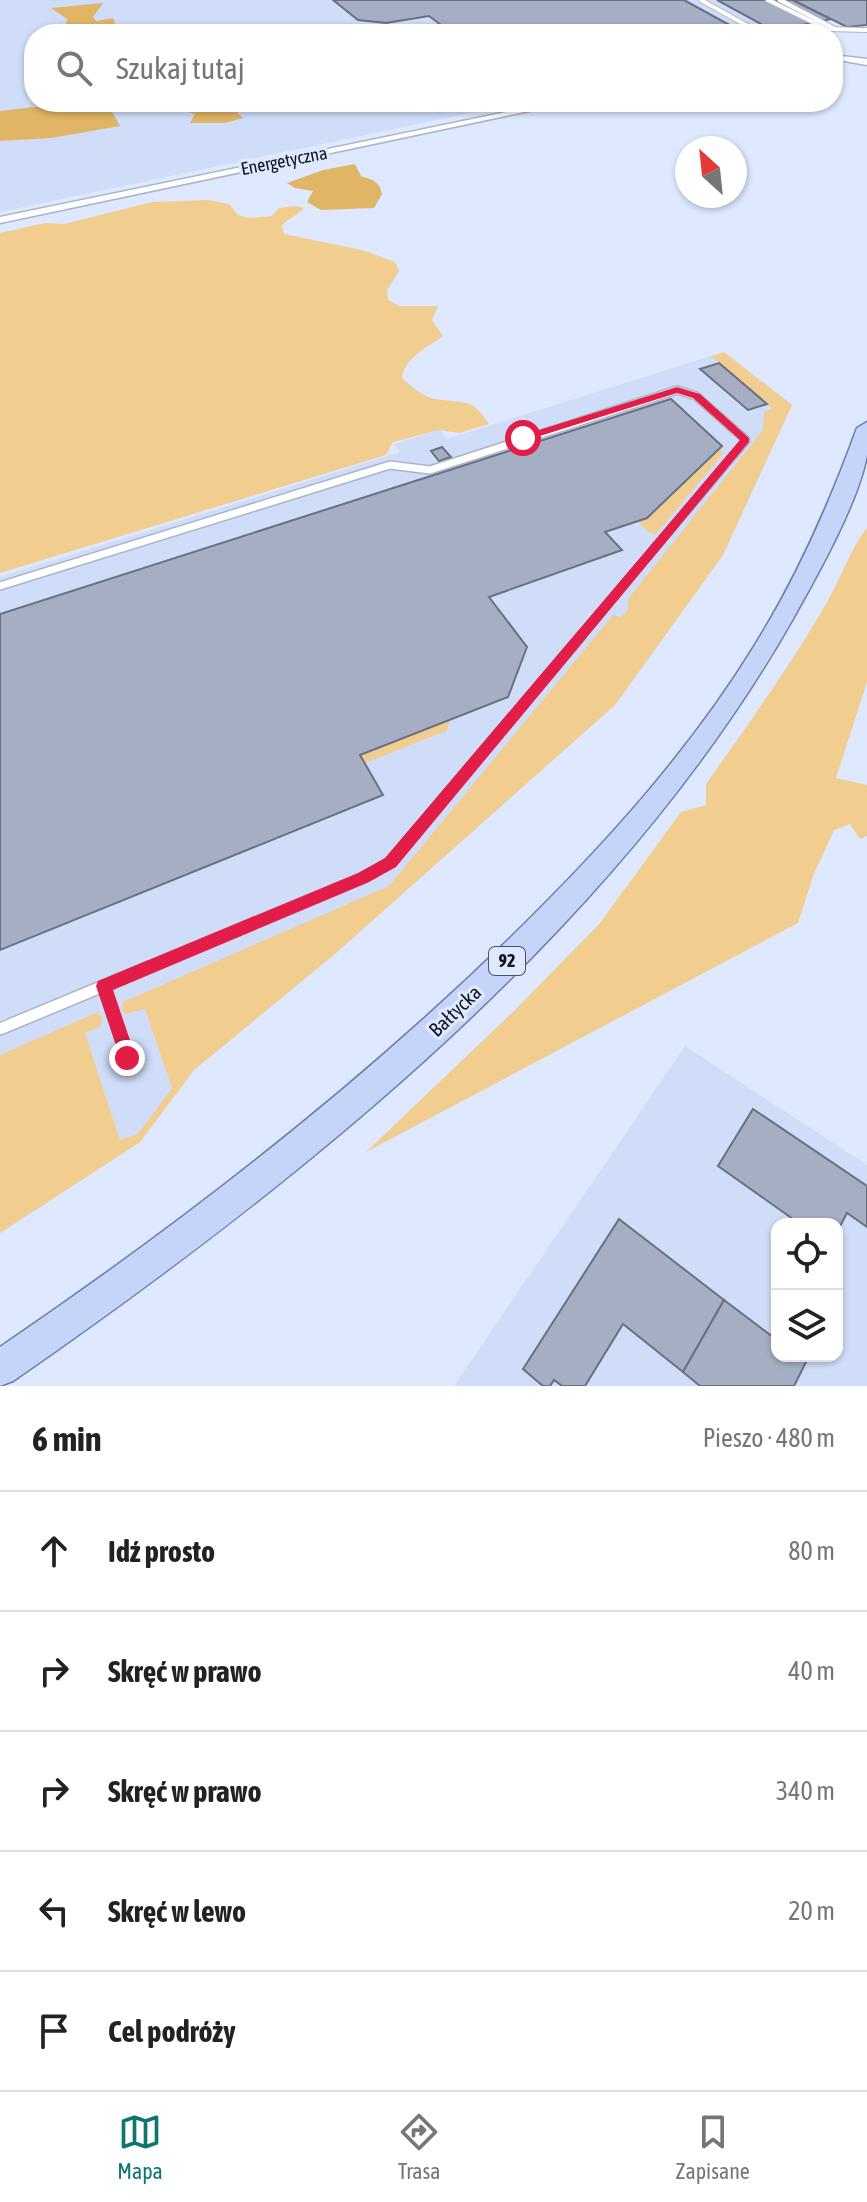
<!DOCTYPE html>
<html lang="pl">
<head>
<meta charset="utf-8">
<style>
	body { margin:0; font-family:"Asap Condensed",sans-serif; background:#f6f6f6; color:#222 }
	.controls { position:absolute; right:24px; bottom:24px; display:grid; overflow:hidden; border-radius:16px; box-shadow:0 2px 6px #0004 }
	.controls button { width:72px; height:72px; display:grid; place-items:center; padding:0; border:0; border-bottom:2px solid #e0e0e0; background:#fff; color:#222; font:40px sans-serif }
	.compass { position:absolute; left:675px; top:136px; width:72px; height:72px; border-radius:50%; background:#fff; box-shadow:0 2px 6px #0004; rotate:333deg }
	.stop { position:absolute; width:24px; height:24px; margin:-18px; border:6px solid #e11d48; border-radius:50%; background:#fff }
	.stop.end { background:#e11d48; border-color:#fff; box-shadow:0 2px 8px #0008 }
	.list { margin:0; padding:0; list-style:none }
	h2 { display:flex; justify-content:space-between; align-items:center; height:104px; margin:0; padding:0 32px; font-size:34px }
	h2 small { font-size:26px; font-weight:400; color:#767676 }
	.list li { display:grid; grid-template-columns:52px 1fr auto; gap:24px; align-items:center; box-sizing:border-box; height:120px; padding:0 32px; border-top:2px solid #e0e0e0 }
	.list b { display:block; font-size:30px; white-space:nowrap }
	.list em { font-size:26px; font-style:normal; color:#767676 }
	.icon { flex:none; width:44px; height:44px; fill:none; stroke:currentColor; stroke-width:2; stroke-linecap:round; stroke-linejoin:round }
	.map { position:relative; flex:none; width:867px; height:1386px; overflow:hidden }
	.search { position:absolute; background:#fff; box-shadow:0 2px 6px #0004; left:24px; right:24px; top:24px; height:88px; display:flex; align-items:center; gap:20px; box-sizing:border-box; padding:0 28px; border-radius:32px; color:#767676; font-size:30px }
	.sheet { height:704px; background:#fff }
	nav { display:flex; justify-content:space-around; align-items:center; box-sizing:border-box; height:112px; border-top:2px solid #e0e0e0; background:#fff; font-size:22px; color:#767676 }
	nav a { display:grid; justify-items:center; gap:4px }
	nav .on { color:#0f766e }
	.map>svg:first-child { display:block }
</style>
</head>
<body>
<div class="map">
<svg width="867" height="1386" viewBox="0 0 867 1386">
	<rect width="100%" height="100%" fill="#dee8fe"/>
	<g fill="#d0ddf9" fill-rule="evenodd">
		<polygon points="0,0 716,0 771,30 787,26 799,34 34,34 34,102 522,102 0,212"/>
		<polygon points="724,352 792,405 723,555 615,705 336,953 194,1070 140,1142 0,1233 0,577 400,452 394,444 440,430 447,439"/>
		<path d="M685 1046 867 1165V1386H454ZM777 1224H837V1356H777Z"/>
	</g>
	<g fill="#f1cd8f">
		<path d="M209 200 229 204 238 215 250 218 272 216 279 208 296 206 304 208C297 216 289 217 282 226L284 234 362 250 395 262 399 271 387 290 388 300 400 306H438L432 320 443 336C428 347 404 358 402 378 412 386 422 397 435 399 463 404 471 396 489 424L459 433 439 430 393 442 386 455 0 573V233L45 223 64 224 152 202Z"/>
		<polygon points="724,352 792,405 723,555 615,705 336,953 194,1070 140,1142 0,1233 0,1055 98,1012 102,1018 101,1026 85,1033 120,1140 138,1134 172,1088 145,1009 125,1014 122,1010 123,1002 389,886 613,615 621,617 628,610 628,599 763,430 764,412 772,408 711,356"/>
		<polygon points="721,447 722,455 656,534 650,533 637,521"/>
		<path d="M867 528V682L836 778 867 785V836L860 839 850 824 834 830 813 876 798 923 366 1152 516 1009 600 923 681 812 706 805V784C748 725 790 666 826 604 841 579 849 551 867 528Z"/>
		<polygon points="451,719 446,731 365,763 360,755"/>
	</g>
	<g fill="#e0b566">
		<polygon points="103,3 93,17 96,21 113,18 119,34 52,34 65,30 67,19 51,8"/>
		<polygon points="170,102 248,102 236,111 243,118 225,123 190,123 195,114 164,104"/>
		<polygon points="69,103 107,103 120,126 51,138 0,141 0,111"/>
		<path d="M355 164 361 176C372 180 379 180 382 194L374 208 321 210 307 202 313 191 295 188 287 183 323 170Z"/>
	</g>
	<g fill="#a5aec3" stroke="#687184" stroke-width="2">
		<polygon points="333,0 684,0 746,34 453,34 429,16 386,23 358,20"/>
		<polygon points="717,0 793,0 831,19 774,31"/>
		<polygon points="793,0 867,0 867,25 847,27"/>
		<polygon points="719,363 767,404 748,410 700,369"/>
		<polygon points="671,399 722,446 647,518 605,532 622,550 489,597 527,647 508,697 360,755 383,795 0,950 0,614"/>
		<polygon points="442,447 451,457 439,461 431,451"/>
		<polygon points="753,1109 867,1186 867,1227 847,1213 837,1232 837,1224 800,1224 718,1166"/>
		<polygon points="619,1219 724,1300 683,1372 623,1324 585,1386 562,1386 554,1380 550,1386 543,1386 523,1369"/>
		<polygon points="724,1300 777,1340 777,1356 797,1356 806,1362 794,1386 700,1386 683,1372"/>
	</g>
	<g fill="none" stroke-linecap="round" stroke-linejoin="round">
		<defs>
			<g id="service-far3">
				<polyline points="701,0 762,34"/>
				<polyline points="768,0 827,29 867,30"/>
				<polyline points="780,0 835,29"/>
				<polyline points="781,34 820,28"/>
			</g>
			<polyline id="service-far2" points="0,586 390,465 430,470 677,390 696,396 746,440 579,638"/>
			<polyline id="service-far1" points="145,969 364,878 390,862 581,636"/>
			<g id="service">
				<polyline points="104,986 127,1058"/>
				<polyline points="0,1029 149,967"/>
			</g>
			<g id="minor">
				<polygon points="833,55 867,59 867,65 833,59"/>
				<polygon points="555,102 572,102 0,223 0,217"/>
			</g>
			<path id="primary" d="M867 422C867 433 867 445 867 455 859 501 817 576 794 617 618 929 303 1180 13 1381L0 1386V1347C181 1224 354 1090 510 938 600 850 687 755 753 648 797 578 829 505 857 428Z"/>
		</defs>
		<use href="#service-far3" stroke="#abb4c9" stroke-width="6"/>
		<use href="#service-far2" stroke="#abb4c9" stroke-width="10"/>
		<use href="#service-far1" stroke="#abb4c9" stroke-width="12"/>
		<use href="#service" stroke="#abb4c9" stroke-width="14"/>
		<use href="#minor" stroke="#abb4c9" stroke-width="3"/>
		<use href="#primary" stroke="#6c7ea8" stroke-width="3"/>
		<polyline stroke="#7a8190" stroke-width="2" stroke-dasharray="3 2" stroke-linecap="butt" points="578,105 591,102"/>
		<use href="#service-far3" stroke="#fff" stroke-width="4"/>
		<use href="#service-far2" stroke="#fff" stroke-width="7"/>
		<use href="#service-far1" stroke="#fff" stroke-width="9"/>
		<use href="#service" stroke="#fff" stroke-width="11"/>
		<use href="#minor" fill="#fff" fill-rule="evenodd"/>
		<use href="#primary" fill="#c5d4f8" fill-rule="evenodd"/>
	</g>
	<polygon fill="#e11d48" points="677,387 700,394 749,438 749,442 396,867 369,882 113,990 136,1058 133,1063 122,1063 96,986 98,981 358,873 385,858 740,440 693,398 677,393 527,440 520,440 520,436"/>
	<g text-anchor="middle" stroke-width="7" stroke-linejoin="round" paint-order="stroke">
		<g font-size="18" fill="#10131a" stroke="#dee8fe">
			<text transform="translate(284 161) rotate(-11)" y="6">Energetyczna</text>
		</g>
		<rect fill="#dee8fe" stroke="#4e535e" stroke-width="2" x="489" y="947" width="36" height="28" rx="6"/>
		<g font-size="18" font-weight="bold" fill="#10131a">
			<text x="507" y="967">92</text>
		</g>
		<g font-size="20" fill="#10131a" stroke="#dee8fe">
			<text transform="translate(455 1011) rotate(-44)" y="7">Bałtycka</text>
		</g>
	</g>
</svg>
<div class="controls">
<button><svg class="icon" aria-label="locate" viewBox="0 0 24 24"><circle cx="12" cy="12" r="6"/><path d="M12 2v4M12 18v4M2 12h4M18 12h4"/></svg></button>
<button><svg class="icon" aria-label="layers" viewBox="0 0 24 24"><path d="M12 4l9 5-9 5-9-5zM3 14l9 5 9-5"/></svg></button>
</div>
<svg class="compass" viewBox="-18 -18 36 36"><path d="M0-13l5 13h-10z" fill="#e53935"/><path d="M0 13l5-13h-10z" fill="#767676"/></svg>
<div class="stop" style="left:523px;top:438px"></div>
<div class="stop end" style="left:127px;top:1058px"></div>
<div class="search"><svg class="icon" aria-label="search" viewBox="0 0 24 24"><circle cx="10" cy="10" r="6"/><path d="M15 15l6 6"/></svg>Szukaj tutaj</div>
</div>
<section class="sheet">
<h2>6 min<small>Pieszo · 480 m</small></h2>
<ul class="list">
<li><svg class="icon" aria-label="ahead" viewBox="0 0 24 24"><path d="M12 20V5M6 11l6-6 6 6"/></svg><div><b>Idź prosto</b></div><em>80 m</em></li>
<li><svg class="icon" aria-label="right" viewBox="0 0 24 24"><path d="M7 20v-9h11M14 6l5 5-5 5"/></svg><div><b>Skręć w prawo</b></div><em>40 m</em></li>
<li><svg class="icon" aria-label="right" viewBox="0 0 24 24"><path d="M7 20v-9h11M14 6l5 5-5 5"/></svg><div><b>Skręć w prawo</b></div><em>340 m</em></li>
<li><svg class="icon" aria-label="left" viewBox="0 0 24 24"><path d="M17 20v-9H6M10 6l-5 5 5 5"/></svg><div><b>Skręć w lewo</b></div><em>20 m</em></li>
<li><svg class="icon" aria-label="arrive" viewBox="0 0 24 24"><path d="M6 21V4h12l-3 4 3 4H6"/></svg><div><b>Cel podróży</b></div></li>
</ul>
</section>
<nav>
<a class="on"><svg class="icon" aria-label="map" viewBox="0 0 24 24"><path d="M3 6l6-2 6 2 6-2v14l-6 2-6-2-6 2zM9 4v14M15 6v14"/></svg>Mapa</a>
<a><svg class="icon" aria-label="directions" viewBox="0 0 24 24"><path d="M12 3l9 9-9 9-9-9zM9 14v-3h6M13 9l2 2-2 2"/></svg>Trasa</a>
<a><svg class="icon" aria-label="saved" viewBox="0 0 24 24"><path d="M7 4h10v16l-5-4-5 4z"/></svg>Zapisane</a>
</nav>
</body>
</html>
